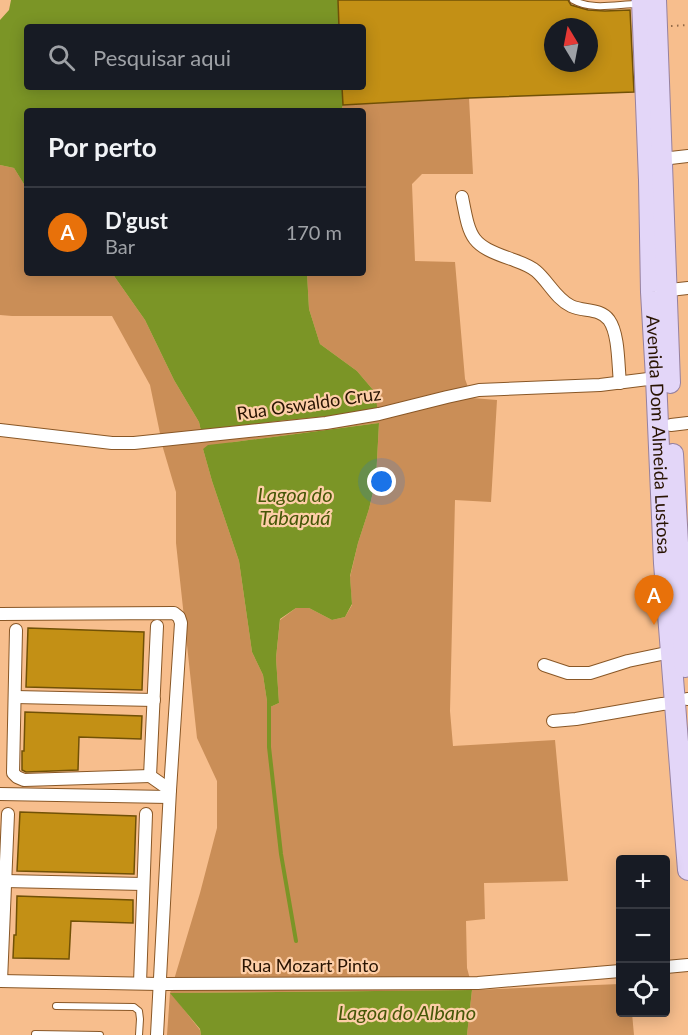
<!DOCTYPE html>
<html lang="pt">
<head>
<meta charset="utf-8">
<style>
	body { margin:0; font-family:Lato,sans-serif; background:#20242c; color:#f1f3f6 }
	.controls { position:absolute; right:18px; bottom:18px; display:grid; overflow:hidden; border-radius:6px; box-shadow:0 3px 15px #0003 }
	.controls button { width:54px; height:54px; display:grid; place-items:center; padding:0; border:0; border-bottom:2px solid #363941; background:#171b24; color:#f1f3f6; font:30px sans-serif }
	.compass { position:absolute; left:544px; top:18px; width:54px; height:54px; border-radius:50%; background:#171b24; box-shadow:0 3px 15px #0003; rotate:350deg }
	.you { position:absolute; left:382px; top:482px; width:21px; height:21px; margin:-15px; border:4px solid #fff; border-radius:50%; background:#1a73e8; box-shadow:0 0 0 9px #1a73e833 }
	.badge { display:grid; place-items:center; width:39px; height:39px; border-radius:50%; background:#0f766e; color:#fff; font-size:20px; font-weight:700 }
	.pin { position:absolute; translate:-50% -50px; filter:drop-shadow(0 2px 3px #0008) }
	.pin::after { content:''; position:absolute; top:32px; width:21px; height:18px; background:inherit; clip-path:polygon(0 0,100% 0,50% 100%) }
	.list { margin:0; padding:0; list-style:none }
	h2 { display:flex; justify-content:space-between; align-items:center; height:78px; margin:0; padding:0 24px; font-size:26px }
	h2 small { font-size:20px; font-weight:400; color:#9ea1a6 }
	.list li { display:grid; grid-template-columns:39px 1fr auto; gap:18px; align-items:center; box-sizing:border-box; height:90px; padding:0 24px; border-top:2px solid #363941 }
	.list b { display:block; font-size:22px; white-space:nowrap }
	.list p { margin:0; font-size:20px; white-space:nowrap; color:#9ea1a6 }
	.list em { font-size:20px; font-style:normal; color:#9ea1a6 }
	.icon { flex:none; width:33px; height:33px; fill:none; stroke:currentColor; stroke-width:2; stroke-linecap:round; stroke-linejoin:round }
	.map { position:relative; flex:none; width:688px; height:1035px; overflow:hidden }
	.search { position:absolute; background:#171b24; box-shadow:0 3px 15px #0003; left:24px; top:24px; width:342px; height:66px; display:flex; align-items:center; gap:15px; box-sizing:border-box; padding:0 21px; border-radius:6px; color:#9ea1a6; font-size:22px }
	.panel { position:absolute; background:#171b24; box-shadow:0 3px 15px #0003; left:24px; top:108px; width:342px; height:168px; border-radius:6px }
	.map>svg:first-child { display:block }
</style>
</head>
<body>
<div class="map">
<svg width="688" height="1035" viewBox="0 0 688 1035">
	<rect width="100%" height="100%" fill="#f7be8d"/>
	<path fill="#ca8e57" fill-rule="evenodd" d="M469 98 473 174H422L412 184 415 261 455 262 465 379 472 398 497 400 491 502 455 500 450 711 453 746 555 740 568 881 484 883 485 919 466 921 467 968 473 990 620 984V1012L632 1013 634 1035H467L472 990 171 993 200 1030 201 1035H167L170 993 200 893 217 828V781L197 738 176 543V492L163 448 150 385 112 316H12L0 315V165L14 168 27 189V273H112L145 320 174 380 199 422 201 431 287 420 374 391 357 371 320 344 309 309 307 273H363V111H341L343 105ZM379 423 376 479 369 509 358 543 350 577 352 605 345 617 332 620 309 608H296L280 620 276 658 279 703 268 708 263 675 252 652 239 561 212 481 203 449 234 442Z"/>
	<g fill="#7b9526">
		<polygon points="11,0 338,0 339,27 27,27 27,87 342,87 343,105 341,111 27,111 27,189 14,168 0,165 0,20 9,10"/>
		<polygon points="112,273 307,273 309,309 320,344 357,371 374,391 378,411 287,420 201,431 199,422 174,380 145,320"/>
		<polygon points="379,423 376,479 369,509 358,543 350,576 352,604 345,617 332,620 309,608 296,608 280,619 276,658 279,703 268,708 263,675 252,652 239,561 212,481 203,449 208,445 234,442"/>
		<polygon points="472,990 467,1035 201,1035 200,1029 170,993"/>
	</g>
	<g fill="none" stroke-linecap="round" stroke-linejoin="round">
		<polyline stroke="#7b9526" stroke-width="4" points="269,703 269,747 281,854 296,941"/>
	</g>
	<g fill="#c39015" stroke="#715106" stroke-width="1.5" fill-rule="evenodd">
		<path d="M338 0H568L571 5 588 10 605 11 630 10 634 92 469 98 343 105 342 87H363V27H339ZM553 27H589V63H553Z"/>
		<polygon points="28,628 144,632 142,690 26,687"/>
		<polygon points="25,712 142,716 141,739 79,737 78,770 26,772 22,770 22,751 24,751"/>
		<polygon points="20,812 136,816 134,874 17,871"/>
		<polygon points="17,896 133,900 133,923 71,921 69,959 13,958 14,935 16,935"/>
	</g>
	<g fill="none" stroke-linecap="round" stroke-linejoin="round">
		<defs>
			<g id="service">
				<path d="M573 0C592 11 618 4 638 4"/>
				<polyline points="56,1006 134,1007 139,1011 140,1019 139,1035"/>
				<polyline points="35,1034 100,1035"/>
			</g>
			<g id="minor">
				<polyline points="662,159 688,156"/>
				<path d="M462 197C470 238 470 245 511 259 519 262 529 265 536 271 548 281 556 299 571 306 584 312 600 308 609 320 619 334 618 365 620 383"/>
				<polyline points="661,291 688,288"/>
				<polyline points="671,425 688,423"/>
				<polyline points="0,430 112,443 134,443 326,423 379,414 447,397 479,390 600,385 656,378"/>
				<polyline points="0,614 174,613 179,617 181,623 170,790 157,1035"/>
				<polyline points="157,626 150,776 170,790"/>
				<polyline points="16,630 13,773 17,777 24,780 150,776"/>
				<polyline points="544,665 568,673 590,673 628,661 671,652"/>
				<polyline points="15,697 154,700"/>
				<polyline points="687,699 688,699"/>
				<polyline points="553,721 576,719 662,704 675,703"/>
				<polyline points="0,794 169,797"/>
				<polyline points="5,881 143,884"/>
				<polyline points="666,967 688,965"/>
				<polyline points="0,981 159,984 478,983 620,971"/>
				<polyline points="1,981 8,814"/>
				<polyline points="140,983 146,814"/>
			</g>
			<g id="primary">
				<path id="s1" d="M642 0 649 180 651 292 656 378 664 563 688 870"/>
				<polyline points="656,0 670,383"/>
				<polyline points="673,454 685,667"/>
			</g>
		</defs>
		<use href="#service" stroke="#895726" stroke-width="8"/>
		<use href="#minor" stroke="#895726" stroke-width="14"/>
		<use href="#primary" stroke="#96819f" stroke-width="22"/>
		<polyline stroke="#936b49" stroke-width="2" stroke-dasharray="1.5 4.5" stroke-linecap="butt" points="671,26 688,25"/>
		<use href="#service" stroke="#fff" stroke-width="6"/>
		<use href="#minor" stroke="#fff" stroke-width="12"/>
		<use href="#primary" stroke="#e3d6f8" stroke-width="20"/>
	</g>
	<g text-anchor="middle" stroke-width="4.5" stroke-linejoin="round" paint-order="stroke">
		<g font-size="18" fill="#291402" stroke="#fdcea7">
			<text transform="translate(309 404) rotate(-8)" y="6">Rua Oswaldo Cruz</text>
			<text dy="6" stroke="none"><textPath href="#s1" startOffset="435">Avenida Dom Almeida Lustosa</textPath></text>
			<text x="310" y="972">Rua Mozart Pinto</text>
		</g>
		<g font-size="20" font-style="italic" fill="#465707" stroke="#fdcea7">
			<text x="295" y="502">Lagoa do<tspan x="295" dy="23">Tabapuá</tspan></text>
			<text x="407" y="1020">Lagoa do Albano</text>
		</g>
	</g>
</svg>
<div class="controls">
<button>+</button>
<button>−</button>
<button><svg class="icon" aria-label="locate" viewBox="0 0 24 24"><circle cx="12" cy="12" r="6"/><path d="M12 2v4M12 18v4M2 12h4M18 12h4"/></svg></button>
</div>
<svg class="compass" viewBox="-18 -18 36 36"><path d="M0-13l5 13h-10z" fill="#e53935"/><path d="M0 13l5-13h-10z" fill="#9ea1a6"/></svg>
<div class="you"></div>
<div class="pin badge" style="left:654px;top:625px;background:#e8710a">A</div>
<div class="search"><svg class="icon" aria-label="search" viewBox="0 0 24 24"><circle cx="10" cy="10" r="6"/><path d="M15 15l6 6"/></svg>Pesquisar aqui</div>
<section class="panel">
<h2>Por perto<small></small></h2>
<ul class="list">
<li><span class="badge" style="background:#e8710a">A</span><div><b>D'gust</b><p>Bar</p></div><em>170 m</em></li>
</ul>
</section>
</div>
</body>
</html>
